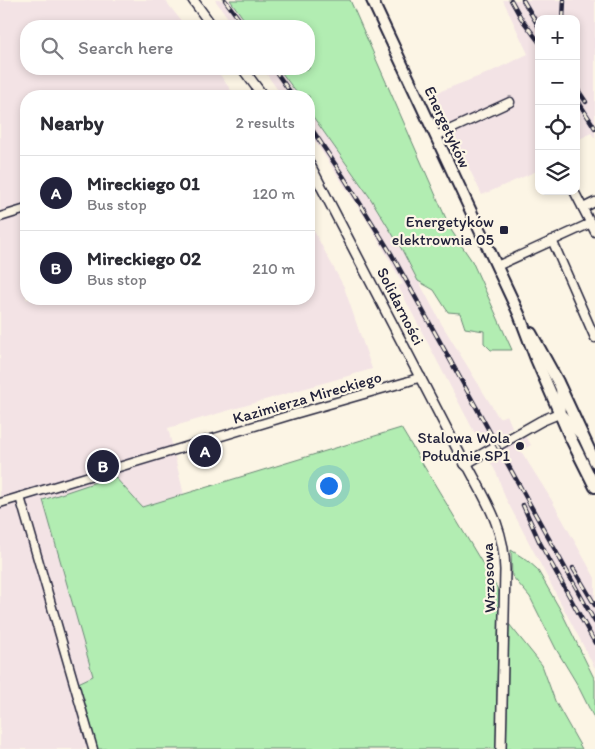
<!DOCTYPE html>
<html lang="en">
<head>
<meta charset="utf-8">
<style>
	body { margin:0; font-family:Itim,sans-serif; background:#f2f2f3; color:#2b2b33 }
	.controls { position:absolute; right:15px; top:15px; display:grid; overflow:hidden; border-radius:10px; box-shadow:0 2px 8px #0003 }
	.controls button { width:45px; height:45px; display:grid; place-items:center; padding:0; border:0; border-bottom:1px solid #e1e1e2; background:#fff; color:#2b2b33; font:25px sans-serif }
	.you { position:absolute; left:328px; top:485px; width:18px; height:18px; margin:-12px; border:4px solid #fff; border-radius:50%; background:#1a73e8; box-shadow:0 0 0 8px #1a73e833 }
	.badge { display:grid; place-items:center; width:32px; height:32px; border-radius:50%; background:#22223b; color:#fff; font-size:16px; font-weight:700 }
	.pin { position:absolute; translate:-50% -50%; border:2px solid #fff; box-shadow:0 1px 5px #0006 }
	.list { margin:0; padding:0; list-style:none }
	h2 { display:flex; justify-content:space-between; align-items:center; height:65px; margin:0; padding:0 20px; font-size:21px }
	h2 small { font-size:16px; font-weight:400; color:#7c7c81 }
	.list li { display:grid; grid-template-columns:32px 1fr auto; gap:15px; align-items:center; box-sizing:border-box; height:75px; padding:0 20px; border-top:1px solid #e1e1e2 }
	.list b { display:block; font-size:19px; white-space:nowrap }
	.list p { margin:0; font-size:16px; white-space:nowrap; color:#7c7c81 }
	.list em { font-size:16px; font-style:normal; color:#7c7c81 }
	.icon { flex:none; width:28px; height:28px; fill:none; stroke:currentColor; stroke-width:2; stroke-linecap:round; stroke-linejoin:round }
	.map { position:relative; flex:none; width:595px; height:749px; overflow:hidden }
	.search { position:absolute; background:#fff; box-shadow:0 2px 8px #0003; left:20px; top:20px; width:295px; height:55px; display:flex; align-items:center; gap:12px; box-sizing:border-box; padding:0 18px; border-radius:20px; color:#7c7c81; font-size:19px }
	.panel { position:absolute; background:#fff; box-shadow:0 2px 8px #0003; left:20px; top:90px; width:295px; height:215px; border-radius:20px }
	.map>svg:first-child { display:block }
</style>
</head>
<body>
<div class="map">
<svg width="595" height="749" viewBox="0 0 595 749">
	<rect width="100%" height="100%" fill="#fcf5e5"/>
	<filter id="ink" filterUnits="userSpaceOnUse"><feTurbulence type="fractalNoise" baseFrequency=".02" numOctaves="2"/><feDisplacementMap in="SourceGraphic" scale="10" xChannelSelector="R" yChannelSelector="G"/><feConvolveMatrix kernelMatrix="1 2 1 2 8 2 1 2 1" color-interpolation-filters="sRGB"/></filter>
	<g filter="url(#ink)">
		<g fill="#f3e3e5">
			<polygon points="0,0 165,0 185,26 26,26 26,69 216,69 235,96 26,96 26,299 309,299 309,222 344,287 372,369 168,428 184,495 142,507 43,500 93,676 93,749 0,749"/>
			<polygon points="215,0 230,0 249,26 234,26"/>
			<polygon points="503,0 595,0 595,138 591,133 576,141 576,19 539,19 539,170 482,195 433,94 488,73 528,54"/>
			<polygon points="263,69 279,69 299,96 282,96"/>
			<polygon points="309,111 369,196 401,248 441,323 499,418 507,415 512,427 507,430 508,434 504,436 509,445 525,436 531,445 521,451 551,499 595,578 595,668 505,497 497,474 487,456 492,453 487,443 481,445 398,286 403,284 370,225 309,132"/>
		</g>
		<g fill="#b2edb2" stroke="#6a8876">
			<polygon points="230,0 350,0 451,230 472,261 512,350 491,350 484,343 484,331 465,328 460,313 448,312 434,290 418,281 401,248 369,196 309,111 309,96 299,96 279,69 309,69 309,26 249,26"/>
			<polygon points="401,428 499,591 496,749 93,749 74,685 93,676 43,500 114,476 142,507"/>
			<polygon points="511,550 528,561 537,569 561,611 595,680 595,720 577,684 556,649 530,597 512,576"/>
			<polygon points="509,624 542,665 555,701 582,749 506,749"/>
		</g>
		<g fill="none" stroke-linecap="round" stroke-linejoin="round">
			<defs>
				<g id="minor">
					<polyline points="436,136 510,102"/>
					<polyline points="574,191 595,232"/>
					<polyline points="583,208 595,202"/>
					<polyline points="0,217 26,209"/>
					<polyline points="552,240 595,338"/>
					<polyline points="497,266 591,223"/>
					<polyline points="20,497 93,749"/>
					<polyline points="0,503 291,415 406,382 421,377"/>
				</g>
				<g id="tertiary">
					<polyline points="193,0 212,26"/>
					<polyline points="243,69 263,96"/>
					<path d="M309 163 465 464 469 468C488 504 504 528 505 570L501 749"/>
					<polyline points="561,388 560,413 582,436"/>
					<polyline points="465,464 541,421 560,413"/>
				</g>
				<g id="secondary">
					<polyline points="372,0 519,314 536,359 569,435 595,487"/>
					<polyline points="531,333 558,382 595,462"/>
				</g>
			</defs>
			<use href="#minor" stroke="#22223b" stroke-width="11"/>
			<use href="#tertiary" stroke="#22223b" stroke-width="12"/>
			<use href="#secondary" stroke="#22223b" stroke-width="14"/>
			<use href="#minor" stroke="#fcf5e5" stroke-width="8"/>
			<use href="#tertiary" stroke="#fcf5e5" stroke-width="9"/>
			<use href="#secondary" stroke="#fcf5e5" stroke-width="10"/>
			<defs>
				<g id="rail">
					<polyline points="225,0 244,26"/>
					<polyline points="511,0 521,18 539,42"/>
					<polyline points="523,0 539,27"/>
					<polyline points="563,19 564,0"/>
					<polyline points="274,69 293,96"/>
					<polyline points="576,87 586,102"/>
					<polyline points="576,98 595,128"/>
					<polyline points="309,125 343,176 392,255 595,622"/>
					<polyline points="523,505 540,543 595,643"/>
					<polyline points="573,568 595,605"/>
				</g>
			</defs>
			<use href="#rail" stroke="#22223b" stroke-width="4.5"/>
			<use href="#rail" stroke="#fcf5e5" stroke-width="2.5" stroke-dasharray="8" stroke-linecap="butt"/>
		</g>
	</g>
	<g fill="#22223b" stroke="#fcf5e5" stroke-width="2">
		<rect x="499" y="225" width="10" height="10" rx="2.5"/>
		<circle cx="520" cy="446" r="5"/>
	</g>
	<g text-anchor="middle" stroke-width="4.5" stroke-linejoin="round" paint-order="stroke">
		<g font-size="16" fill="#22223b" stroke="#fcf5e5">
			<text transform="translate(448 127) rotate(65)" y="6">Energetyków</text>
			<text transform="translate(401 306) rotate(63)" y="6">Solidarności</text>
			<text transform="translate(307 397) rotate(-16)" y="6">Kazimierza Mireckiego</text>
			<text transform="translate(488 578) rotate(-92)" y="6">Wrzosowa</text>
		</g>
		<g font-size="16" fill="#22223b" stroke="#fcf5e5" text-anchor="end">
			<text x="494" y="227">Energetyków<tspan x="494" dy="18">elektrownia 05</tspan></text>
			<text x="510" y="443">Stalowa Wola<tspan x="510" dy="18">Południe SP1</tspan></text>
		</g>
	</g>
</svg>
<div class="controls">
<button>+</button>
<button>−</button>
<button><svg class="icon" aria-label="locate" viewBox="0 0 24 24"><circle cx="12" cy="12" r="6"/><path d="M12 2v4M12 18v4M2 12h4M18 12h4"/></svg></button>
<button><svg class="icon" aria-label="layers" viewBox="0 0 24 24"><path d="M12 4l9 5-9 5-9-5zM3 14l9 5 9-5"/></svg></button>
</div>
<div class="you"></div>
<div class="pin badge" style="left:205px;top:451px">A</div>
<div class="pin badge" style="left:103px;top:466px">B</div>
<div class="search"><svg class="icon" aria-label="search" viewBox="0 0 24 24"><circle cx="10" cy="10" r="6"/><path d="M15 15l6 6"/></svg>Search here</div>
<section class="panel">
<h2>Nearby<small>2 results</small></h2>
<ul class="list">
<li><span class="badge">A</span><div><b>Mireckiego 01</b><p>Bus stop</p></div><em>120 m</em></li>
<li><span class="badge">B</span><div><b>Mireckiego 02</b><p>Bus stop</p></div><em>210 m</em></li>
</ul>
</section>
</div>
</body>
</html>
